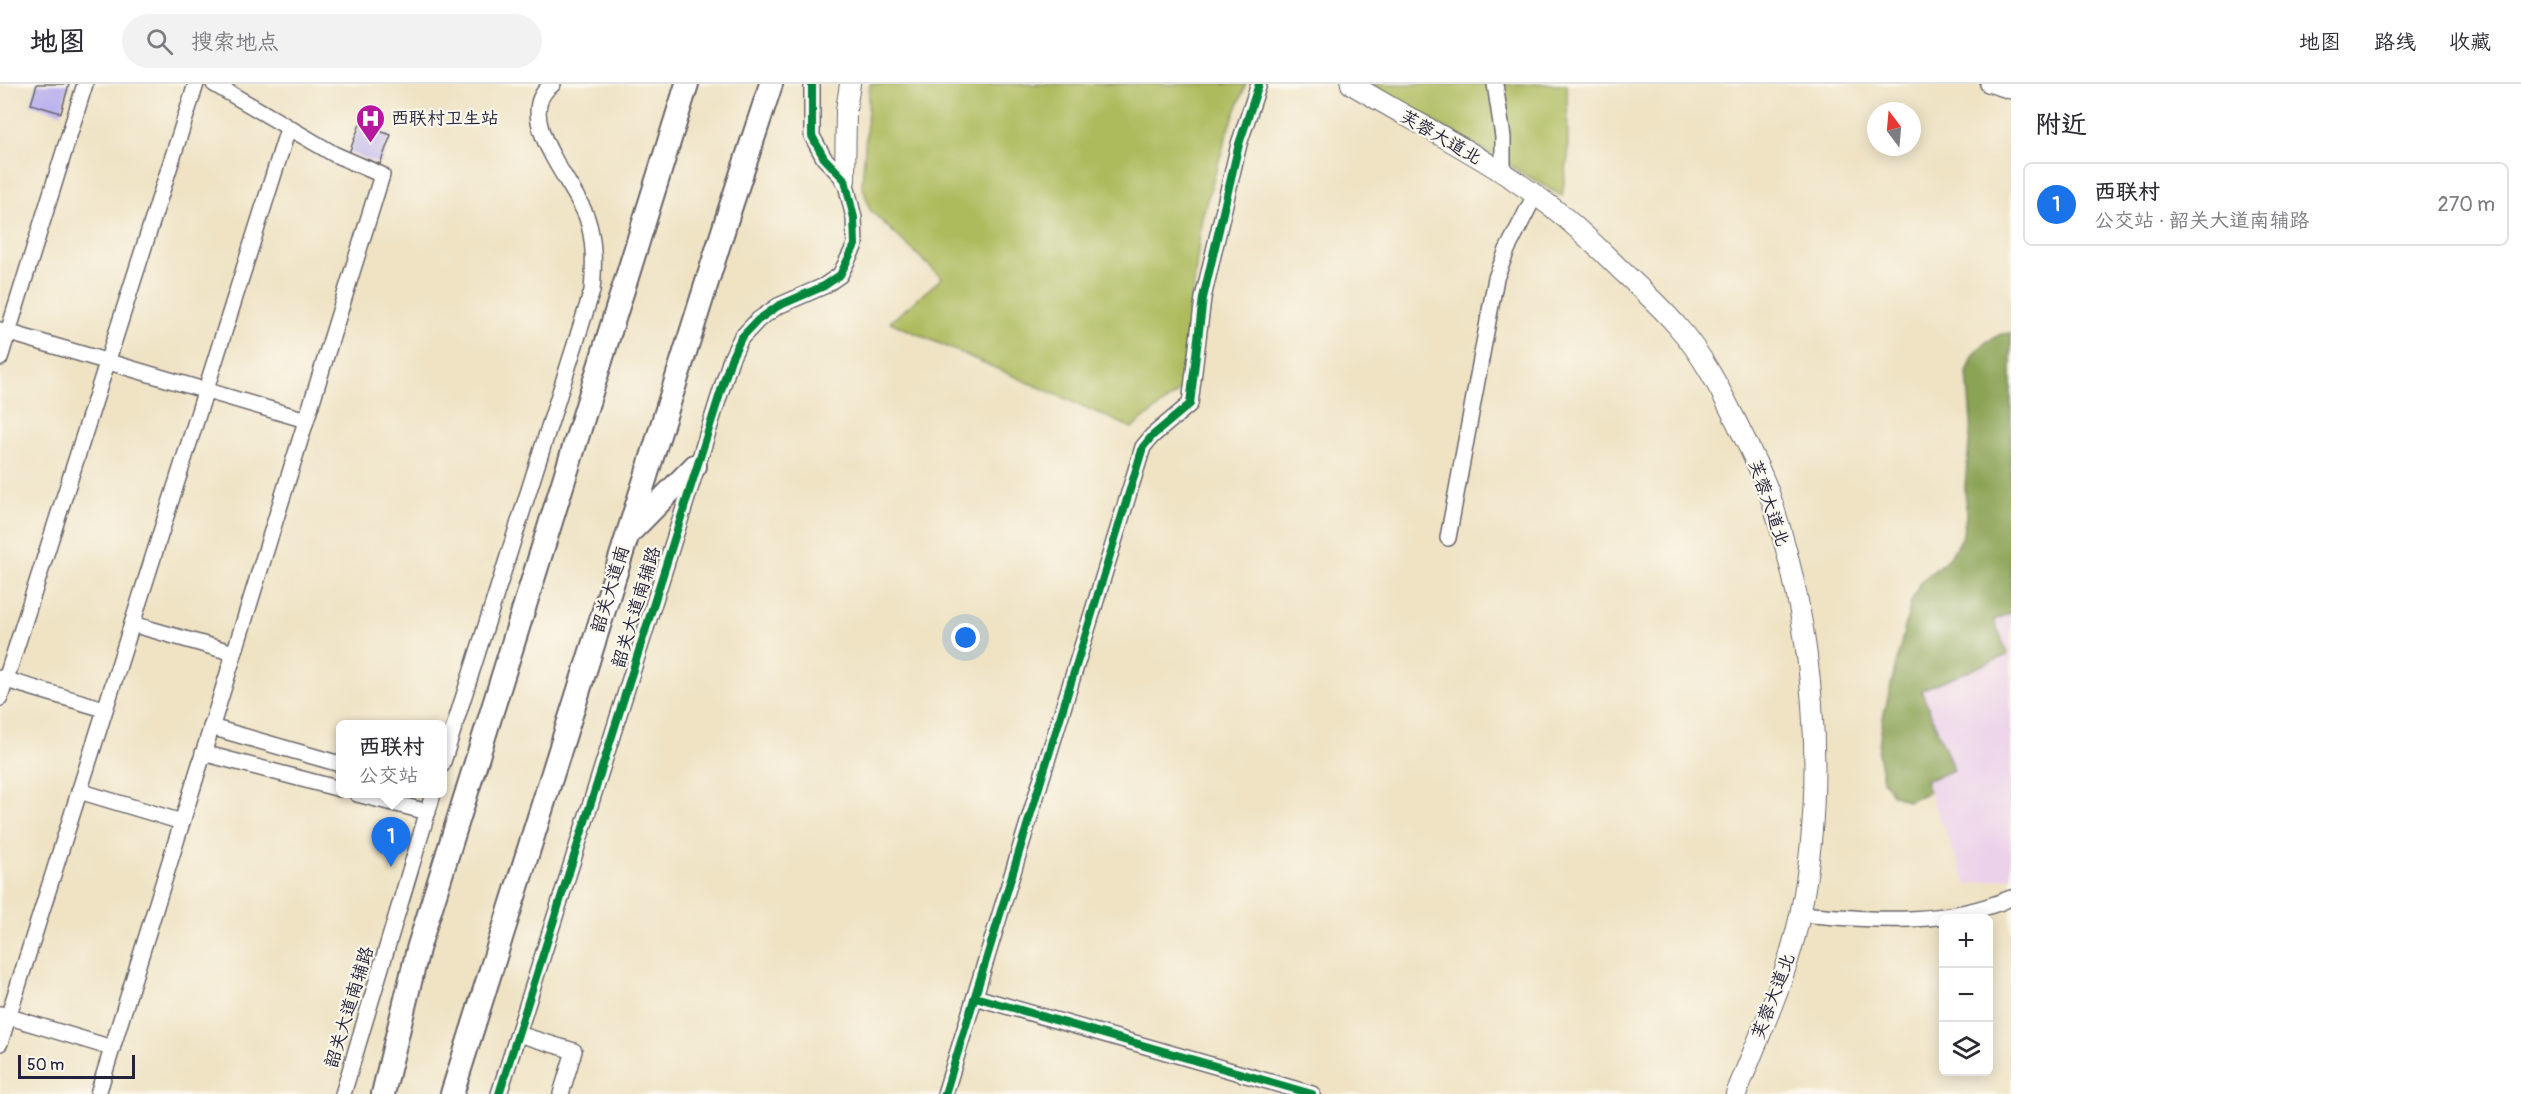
<!DOCTYPE html>
<html lang="zh">
<head>
<meta charset="utf-8">
<style>
	body { margin:0; font-family:Pangolin,"LXGW WenKai TC",sans-serif; background:#f2f2f3; color:#2b2b33 }
	.controls { position:absolute; right:18px; bottom:18px; display:grid; overflow:hidden; border-radius:9px; box-shadow:0 3px 15px #0003 }
	.controls button { width:54px; height:54px; display:grid; place-items:center; padding:0; border:0; border-bottom:2px solid #e1e1e2; background:#fff; color:#2b2b33; font:30px sans-serif }
	.compass { position:absolute; left:1867px; top:18px; width:54px; height:54px; border-radius:50%; background:#fff; box-shadow:0 3px 15px #0003; rotate:344deg }
	.scale { position:absolute; left:18px; bottom:15px; width:117px; box-sizing:border-box; padding-left:6px; border:3px solid #22223b; border-top:0; font-size:16px; line-height:21px; white-space:nowrap; color:#22223b; -webkit-text-stroke:4px #fbf7ec; paint-order:stroke }
	.you { position:absolute; left:966px; top:554px; width:21px; height:21px; margin:-15px; border:4px solid #fff; border-radius:50%; background:#1a73e8; box-shadow:0 0 0 9px #1a73e833 }
	.badge { display:grid; place-items:center; width:39px; height:39px; border-radius:50%; background:#1a73e8; color:#fff; font-size:20px; font-weight:700 }
	.pin { position:absolute; translate:-50% -50px; filter:drop-shadow(0 2px 3px #0008) }
	.pin::after { content:''; position:absolute; top:32px; width:21px; height:18px; background:inherit; clip-path:polygon(0 0,100% 0,50% 100%) }
	.popup { position:absolute; left:336px; top:636px; width:111px; height:78px; box-sizing:border-box; display:grid; place-content:center; border-radius:9px; background:#fff; filter:drop-shadow(0 2px 4px #0005); font-size:20px; white-space:nowrap; color:#7c7c81 }
	.popup b { font-size:22px; color:#2b2b33 }
	.popup::after { content:''; position:absolute; left:50%; top:100%; margin-left:-12px; border:12px solid transparent; border-top-color:#fff }
	.list { margin:0; padding:0; list-style:none }
	h2 { display:flex; justify-content:space-between; align-items:center; height:78px; margin:0; padding:0 24px; font-size:26px }
	h2 small { font-size:20px; font-weight:400; color:#7c7c81 }
	.list li { display:grid; grid-template-columns:39px 1fr auto; gap:18px; align-items:center; box-sizing:border-box; height:84px; margin:0 12px 12px; padding:0 12px; border:2px solid #e1e1e2; border-radius:9px }
	.list b { display:block; font-size:22px; white-space:nowrap }
	.list p { margin:0; font-size:20px; white-space:nowrap; color:#7c7c81 }
	.list em { font-size:20px; font-style:normal; color:#7c7c81 }
	.icon { flex:none; width:33px; height:33px; fill:none; stroke:currentColor; stroke-width:2; stroke-linecap:round; stroke-linejoin:round }
	.map { position:relative; flex:none; width:2011px; height:1010px; overflow:hidden }
	header { display:flex; align-items:center; gap:36px; box-sizing:border-box; height:84px; padding:0 30px; background:#fff; border-bottom:2px solid #e1e1e2 }
	header strong { font-size:28px }
	nav { display:flex; gap:33px; margin-inline-start:auto; font-size:21px }
	.search { width:420px; height:54px; background:#f2f2f3; display:flex; align-items:center; gap:15px; box-sizing:border-box; padding:0 21px; border-radius:33px; color:#7c7c81; font-size:22px }
	main { display:flex }
	aside { flex:1; background:#fff }
	.map>svg:first-child { display:block }
</style>
</head>
<body>
<header>
<strong>地图</strong>
<div class="search"><svg class="icon" aria-label="search" viewBox="0 0 24 24"><circle cx="10" cy="10" r="6"/><path d="M15 15l6 6"/></svg>搜索地点</div>
<nav><a>地图</a><a>路线</a><a>收藏</a></nav>
</header>
<main>
<div class="map">
<svg width="2011" height="1010" viewBox="0 0 2011 1010">
	<rect width="100%" height="100%" fill="#fbf7ec"/>
	<filter id="ink" filterUnits="userSpaceOnUse"><feTurbulence type="fractalNoise" baseFrequency=".0167" numOctaves="2"/><feDisplacementMap in="SourceGraphic" scale="12" xChannelSelector="R" yChannelSelector="G"/><feConvolveMatrix kernelMatrix="1 2 1 2 8 2 1 2 1" color-interpolation-filters="sRGB"/></filter>
	<filter id="wash" filterUnits="userSpaceOnUse"><feTurbulence type="fractalNoise" baseFrequency=".008" numOctaves="4" result="noise"/><feDisplacementMap in="SourceGraphic" scale="24" xChannelSelector="R" yChannelSelector="G"/><feGaussianBlur stdDeviation="1.35" result="paint"/><feColorMatrix in="noise" values="0 0 0 0 0 0 0 0 0 0 0 0 0 0 0 0 0 1.4 0 .05"/><feComposite in="paint" operator="in"/></filter>
	<g filter="url(#wash)">
		<rect width="100%" height="100%" fill="#efe3c4"/>
		<polygon fill="#ecd1ea" points="2011,529 2011,793 1967,801 1925,697 1921,606 2007,571 1993,536"/>
		<g fill="#adbb5d" stroke="#686e4c" stroke-width="1.5">
			<polygon points="870,0 1246,0 1228,47 1202,133 1181,306 1132,344 890,238 942,194 870,126 862,100"/>
			<polygon points="1370,0 1567,0 1568,73 1562,112"/>
		</g>
		<polygon fill="#8aa354" stroke="#566248" stroke-width="1.5" points="2011,249 2011,529 1994,536 2008,571 1921,606 1954,686 1925,697 1929,708 1908,717 1892,710 1883,696 1878,669 1883,634 1911,518 1920,498 1949,474 1962,454 1966,432 1965,402 1971,338 1967,289 1973,272 1986,258 2001,250"/>
		<g id="blocks">
			<g fill="#b6aced">
				<polygon points="37,0 69,0 61,29 31,20"/>
				<polygon points="360,40 391,51 380,80 349,69"/>
			</g>
		</g>
	</g>
	<g filter="url(#ink)">
		<use href="#blocks" fill-opacity="0" stroke="#6a666b" stroke-width="1.5"/>
		<g fill="none" stroke-linecap="round" stroke-linejoin="round">
			<defs>
				<g id="minor">
					<polyline points="1495,0 1503,53 1503,90"/>
					<polyline points="1988,0 2011,7"/>
					<polyline points="0,246 306,336"/>
					<polyline points="0,274 85,0"/>
					<polyline points="1448,454 1496,194 1507,166 1535,111"/>
					<polyline points="132,540 234,569"/>
					<polyline points="0,594 104,625"/>
					<polyline points="0,614 196,0"/>
					<polyline points="211,643 340,680"/>
					<polyline points="203,669 340,705"/>
					<path d="M442 681 592 207C594 183 595 158 587 134 575 99 509 30 553 0"/>
					<polyline points="79,707 182,738"/>
					<polyline points="357,710 428,728"/>
					<path d="M1800 830C1872 836 1943 843 2011 814"/>
					<polyline points="975,913 1312,1010"/>
					<polyline points="0,930 112,964"/>
					<polyline points="518,950 574,967 561,1010"/>
					<polyline points="0,959 288,45"/>
					<polyline points="98,1010 382,91 334,70 214,0"/>
					<polyline points="343,1010 433,710"/>
					<polyline points="499,1010 731,275 741,254 758,236 778,222 824,202 840,191 855,161 854,134 845,96 824,74 812,52 812,0"/>
					<polyline points="945,1010 1143,363 1152,352 1190,320 1203,214 1239,60 1259,0"/>
				</g>
				<g id="major">
					<path d="M1351 0C1416 39 1489 75 1549 121 1576 141 1598 164 1622 187 1641 205 1661 223 1678 243 1702 270 1720 305 1736 337 1747 360 1760 384 1769 409 1814 541 1828 695 1800 831 1787 893 1759 952 1736 1010"/>
					<polyline points="845,96 846,26 850,0"/>
				</g>
				<g id="highway">
					<polyline points="631,447 695,382"/>
					<polyline points="383,1010 418,865 687,0"/>
					<polyline points="452,1010 729,128 771,0"/>
				</g>
			</defs>
			<use href="#minor" stroke="#6a666b" stroke-width="18"/>
			<use href="#major" stroke="#6a666b" stroke-width="22"/>
			<use href="#highway" stroke="#6a666b" stroke-width="26"/>
			<use href="#minor" stroke="#fff" stroke-width="15"/>
			<use href="#major" stroke="#fff" stroke-width="20"/>
			<use href="#highway" stroke="#fff" stroke-width="22"/>
			<defs>
				<g id="cycleway">
					<polyline points="975,913 1312,1010"/>
					<polyline points="499,1010 731,275 741,254 758,236 778,222 824,202 840,191 855,161 854,134 845,96 824,74 812,52 812,0"/>
					<polyline points="945,1010 1143,363 1152,352 1190,320 1203,214 1239,60 1259,0"/>
				</g>
			</defs>
			<use href="#cycleway" stroke="#fbf7ec" stroke-width="11"/>
			<use href="#cycleway" stroke="#00873e" stroke-width="8"/>
		</g>
	</g>
	<defs>
		<symbol id="hospital-pin" viewBox="-11 -11 22 30"><path d="M0 17L-7.5 6A9.5 9.5 0 1 1 7.5 6Z" fill="#b5179e" stroke="#fbf7ec"/><path d="M-5-5h3v3.5h4V-5h3V5h-3V1.5h-4V5h-3Z" fill="#fff"/></symbol>
	</defs>
	<g fill-rule="evenodd">
		<use href="#hospital-pin" x="354" y="18" width="33" height="45"/>
	</g>
	<g text-anchor="middle" stroke-width="4.5" stroke-linejoin="round" paint-order="stroke">
		<g font-size="18" fill="#22223b" stroke="#fbf7ec" text-anchor="start">
			<text x="391" y="40">西联村卫生站</text>
		</g>
		<g font-size="18" fill="#22223b" stroke="#fbf7ec">
			<text transform="translate(1441 53) rotate(30)" y="6">芙蓉大道北</text>
			<text transform="translate(1769 419) rotate(71)" y="6">芙蓉大道北</text>
			<text transform="translate(610 505) rotate(-73)" y="6">韶关大道南</text>
			<text transform="translate(636 523) rotate(-73)" y="6">韶关大道南辅路</text>
			<text transform="translate(1773 912) rotate(-69)" y="6">芙蓉大道北</text>
			<text transform="translate(349 923) rotate(-73)" y="6">韶关大道南辅路</text>
		</g>
	</g>
</svg>
<div class="controls">
<button>+</button>
<button>−</button>
<button><svg class="icon" aria-label="layers" viewBox="0 0 24 24"><path d="M12 4l9 5-9 5-9-5zM3 14l9 5 9-5"/></svg></button>
</div>
<svg class="compass" viewBox="-18 -18 36 36"><path d="M0-13l5 13h-10z" fill="#e53935"/><path d="M0 13l5-13h-10z" fill="#7c7c81"/></svg>
<div class="scale">50 m</div>
<div class="you"></div>
<div class="pin badge" style="left:391px;top:783px">1</div>
<div class="popup"><b>西联村</b>公交站</div>
</div>
<aside>
<h2>附近<small></small></h2>
<ul class="list">
<li><span class="badge">1</span><div><b>西联村</b><p>公交站 · 韶关大道南辅路</p></div><em>270 m</em></li>
</ul>
</aside>
</main>
</body>
</html>
